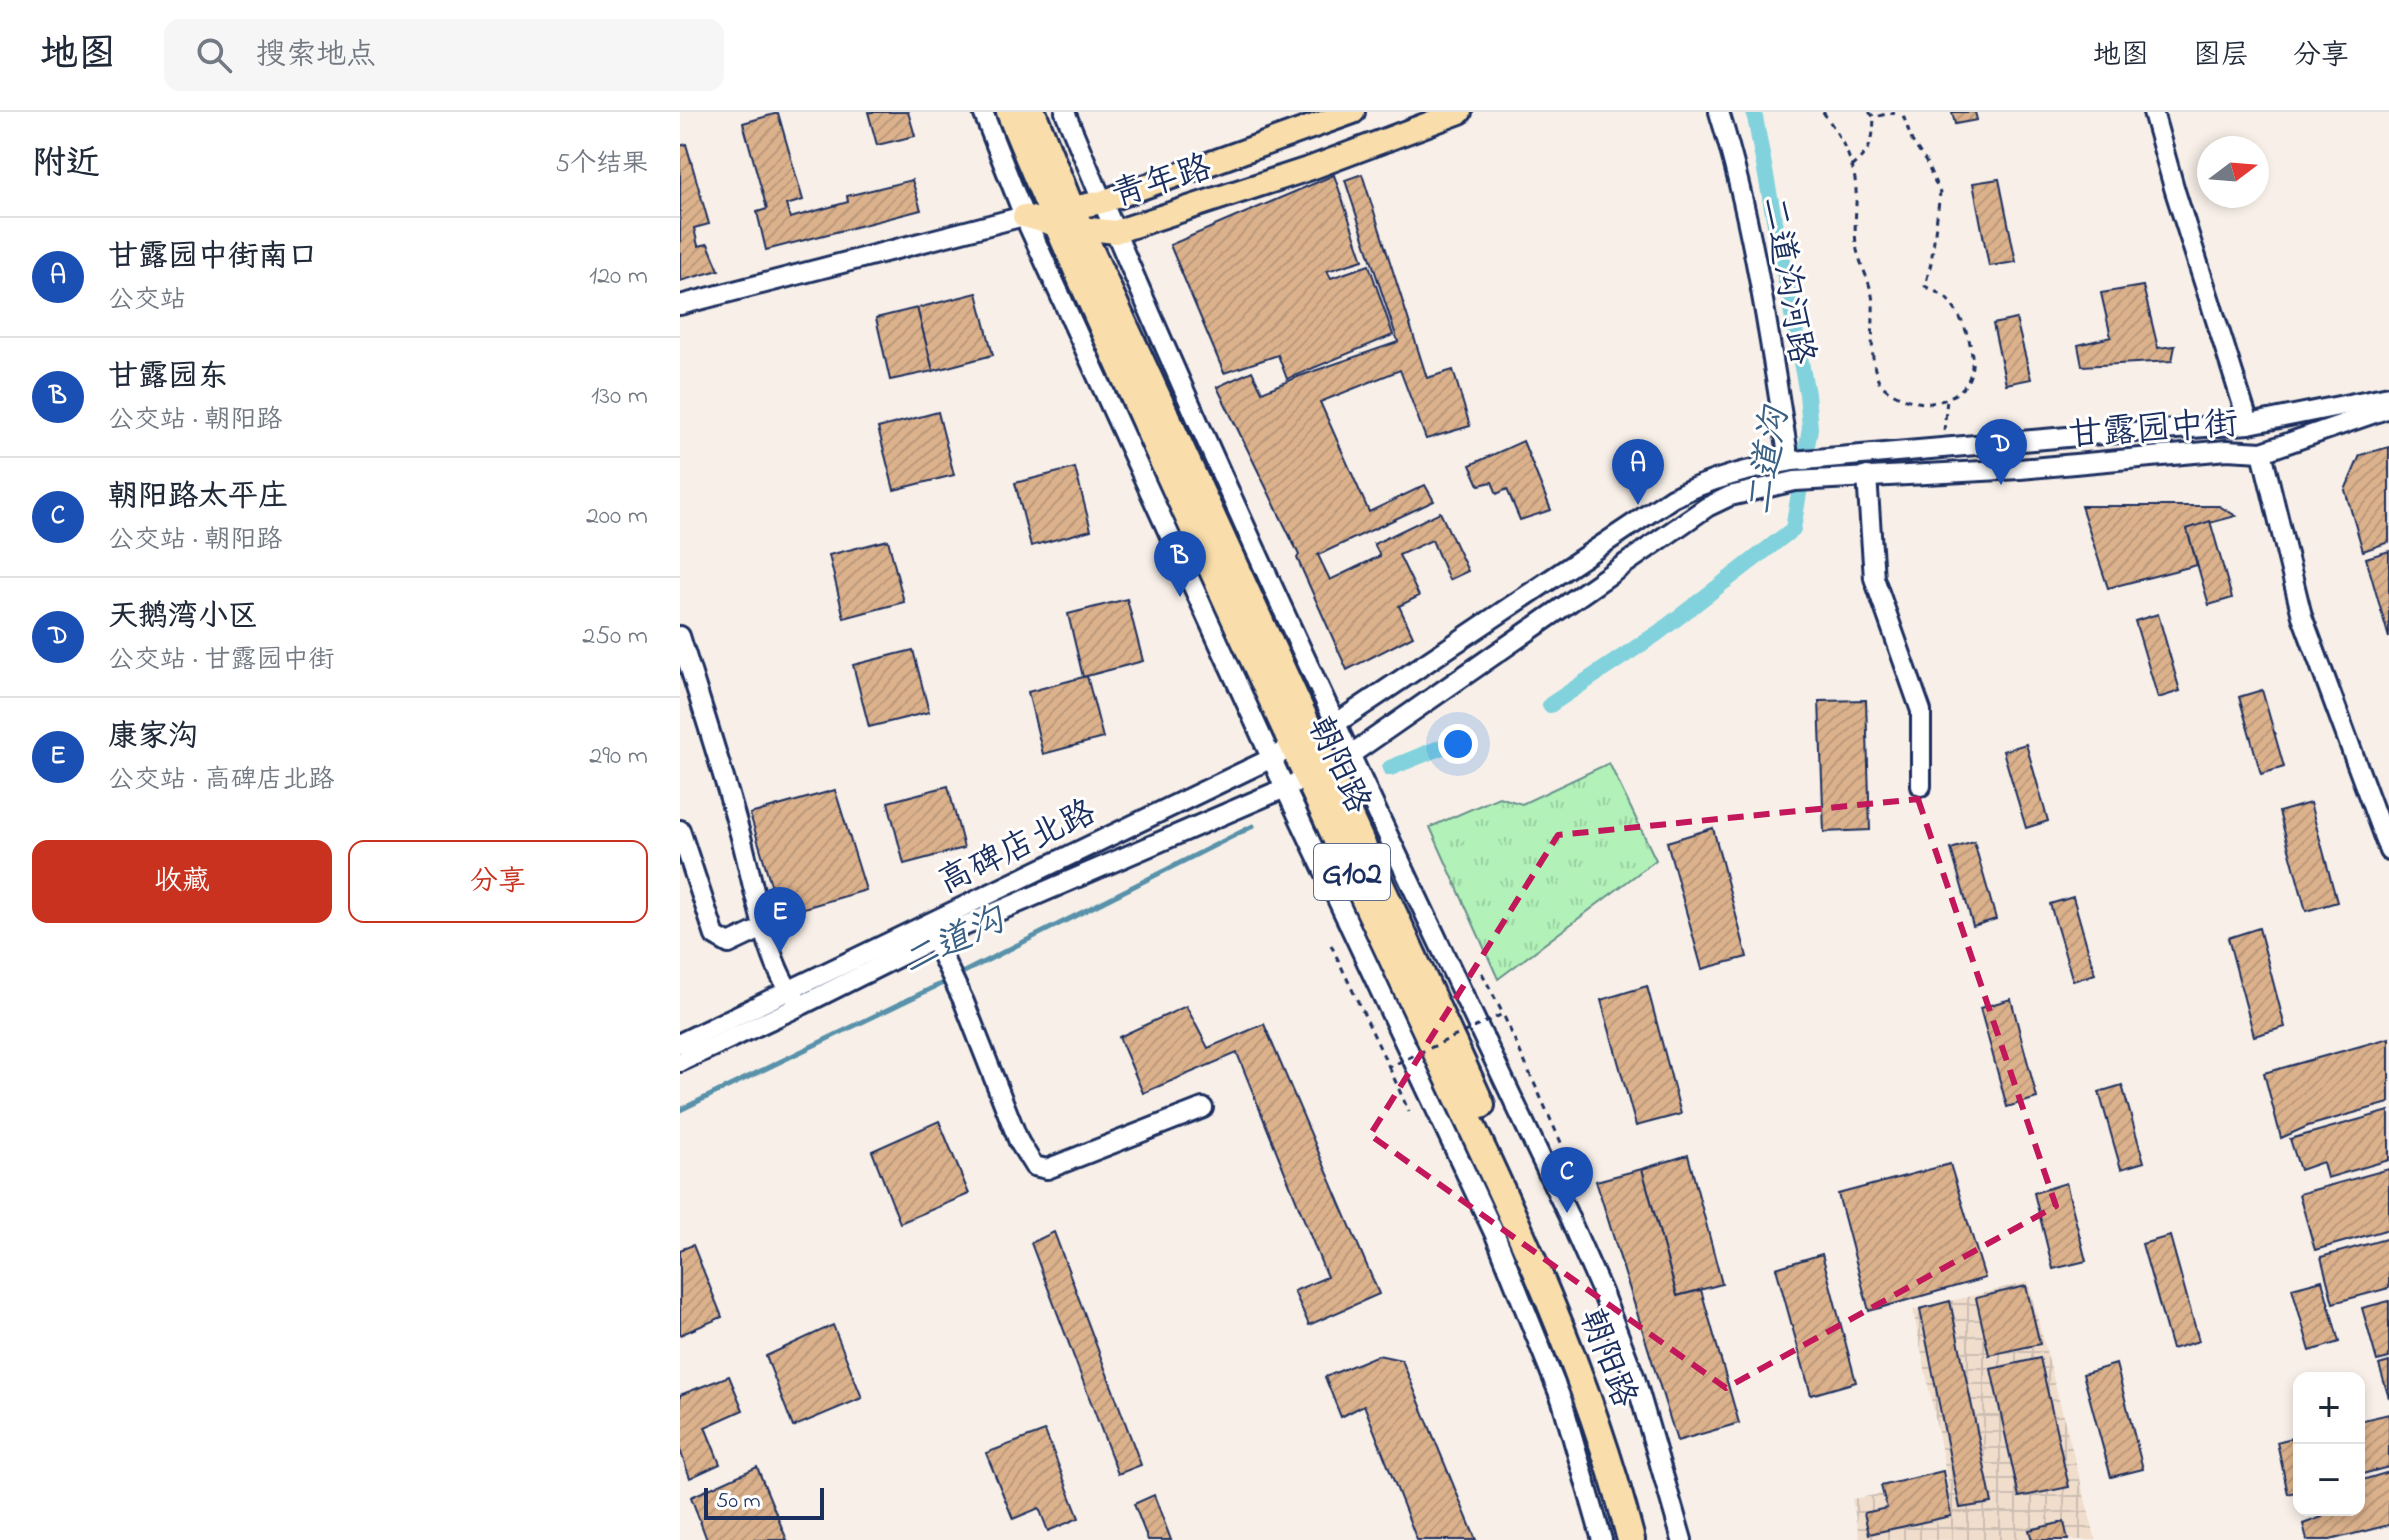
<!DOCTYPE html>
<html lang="zh">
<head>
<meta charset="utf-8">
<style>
	body { margin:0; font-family:"Indie Flower","LXGW WenKai TC",sans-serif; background:#f6f6f7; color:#1f2937 }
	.controls { position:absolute; right:24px; bottom:24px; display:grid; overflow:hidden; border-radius:16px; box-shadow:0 4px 12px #0003 }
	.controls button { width:72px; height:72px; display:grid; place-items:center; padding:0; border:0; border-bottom:2px solid #e0e1e3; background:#fff; color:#1f2937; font:40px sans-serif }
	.compass { position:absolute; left:1517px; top:24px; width:72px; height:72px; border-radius:50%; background:#fff; box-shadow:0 4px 12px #0003; rotate:74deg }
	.scale { position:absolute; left:24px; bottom:20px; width:120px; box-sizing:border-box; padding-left:8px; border:4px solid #1b2f5e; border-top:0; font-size:22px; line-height:28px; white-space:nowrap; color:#1b2f5e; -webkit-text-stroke:6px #fff; paint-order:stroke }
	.you { position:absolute; left:778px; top:632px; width:28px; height:28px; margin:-20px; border:6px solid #fff; border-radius:50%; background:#1a73e8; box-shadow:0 0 0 12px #1a73e833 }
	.badge { display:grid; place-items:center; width:52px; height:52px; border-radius:50%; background:#c8321e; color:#fff; font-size:26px; font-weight:700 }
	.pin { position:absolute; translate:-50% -66px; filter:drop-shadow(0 2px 4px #0008) }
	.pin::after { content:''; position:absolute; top:42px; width:28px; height:24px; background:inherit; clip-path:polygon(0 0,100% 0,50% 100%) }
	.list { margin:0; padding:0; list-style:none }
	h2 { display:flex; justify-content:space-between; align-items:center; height:104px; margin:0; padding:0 32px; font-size:34px }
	h2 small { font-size:26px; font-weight:400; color:#747a83 }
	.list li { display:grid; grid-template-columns:52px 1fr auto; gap:24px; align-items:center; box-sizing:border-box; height:120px; padding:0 32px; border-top:2px solid #e0e1e3 }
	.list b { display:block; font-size:30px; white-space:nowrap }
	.list p { margin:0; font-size:26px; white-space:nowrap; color:#747a83 }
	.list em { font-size:26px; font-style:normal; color:#747a83 }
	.actions { display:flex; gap:16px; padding:24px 32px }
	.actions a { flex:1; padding:18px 0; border:2px solid #c8321e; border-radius:16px; text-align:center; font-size:28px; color:#c8321e }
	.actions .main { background:#c8321e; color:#fff }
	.icon { flex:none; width:44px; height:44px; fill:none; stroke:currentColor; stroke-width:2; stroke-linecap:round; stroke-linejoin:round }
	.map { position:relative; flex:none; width:1709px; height:1428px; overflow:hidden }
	header { display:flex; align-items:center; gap:48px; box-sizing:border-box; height:112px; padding:0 40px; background:#fff; border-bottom:2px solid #e0e1e3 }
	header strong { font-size:38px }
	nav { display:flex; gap:44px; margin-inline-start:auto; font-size:28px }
	.search { width:560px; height:72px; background:#f6f6f7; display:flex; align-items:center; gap:20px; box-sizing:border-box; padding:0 28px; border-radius:16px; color:#747a83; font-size:30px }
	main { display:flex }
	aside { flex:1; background:#fff }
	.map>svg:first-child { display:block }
</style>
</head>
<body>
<header>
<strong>地图</strong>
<div class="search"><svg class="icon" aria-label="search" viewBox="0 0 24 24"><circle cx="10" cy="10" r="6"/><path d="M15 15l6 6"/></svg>搜索地点</div>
<nav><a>地图</a><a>图层</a><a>分享</a></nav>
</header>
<main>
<aside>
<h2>附近<small>5个结果</small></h2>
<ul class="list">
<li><span class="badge" style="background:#1a4fb4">A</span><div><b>甘露园中街南口</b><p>公交站</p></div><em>120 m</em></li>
<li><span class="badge" style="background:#1a4fb4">B</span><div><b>甘露园东</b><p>公交站 · 朝阳路</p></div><em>130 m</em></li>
<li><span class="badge" style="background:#1a4fb4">C</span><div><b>朝阳路太平庄</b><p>公交站 · 朝阳路</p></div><em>200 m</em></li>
<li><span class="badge" style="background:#1a4fb4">D</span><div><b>天鹅湾小区</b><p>公交站 · 甘露园中街</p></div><em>250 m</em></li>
<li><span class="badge" style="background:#1a4fb4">E</span><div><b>康家沟</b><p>公交站 · 高碑店北路</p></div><em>290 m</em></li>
</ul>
<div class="actions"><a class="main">收藏</a><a>分享</a></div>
</aside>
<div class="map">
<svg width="1709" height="1428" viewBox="0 0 1709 1428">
	<defs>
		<pattern id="industrial-grid" width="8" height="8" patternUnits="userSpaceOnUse" patternTransform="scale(2)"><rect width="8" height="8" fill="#f0ddcc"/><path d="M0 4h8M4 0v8" fill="none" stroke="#cdbeb2"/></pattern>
		<pattern id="grass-tufts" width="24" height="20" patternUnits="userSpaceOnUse" patternTransform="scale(2)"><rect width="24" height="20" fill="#b2f1b8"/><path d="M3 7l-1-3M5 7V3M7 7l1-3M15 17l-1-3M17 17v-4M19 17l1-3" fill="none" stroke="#98cfa1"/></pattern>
		<pattern id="building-hatch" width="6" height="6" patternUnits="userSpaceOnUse" patternTransform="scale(2)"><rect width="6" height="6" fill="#dcb28c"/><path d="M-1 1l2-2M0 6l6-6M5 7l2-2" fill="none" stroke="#bc997b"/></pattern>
	</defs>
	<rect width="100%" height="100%" fill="#f8f0e8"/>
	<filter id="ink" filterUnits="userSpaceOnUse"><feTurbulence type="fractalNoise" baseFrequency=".0125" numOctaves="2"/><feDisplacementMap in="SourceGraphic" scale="16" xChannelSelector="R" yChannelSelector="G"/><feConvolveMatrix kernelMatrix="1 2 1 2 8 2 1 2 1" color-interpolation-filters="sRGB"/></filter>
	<g filter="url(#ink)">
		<polygon fill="url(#industrial-grid)" points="1348,1170 1416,1428 1180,1428 1172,1387 1268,1370 1233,1198"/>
		<polygon fill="url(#grass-tufts)" stroke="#66908b" stroke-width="2" points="929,651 976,748 818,867 750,715 819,685 842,692"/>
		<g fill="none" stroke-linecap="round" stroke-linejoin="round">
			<g stroke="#5891aa" stroke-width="5">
				<polyline points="278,863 573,714"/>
				<polyline points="0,998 269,868"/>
			</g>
			<g stroke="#81d2dc" stroke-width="16">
				<polyline points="870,593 978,521 1113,417 1130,316 1127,282 1074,0"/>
				<polyline points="710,656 767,633"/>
			</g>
		</g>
		<g fill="url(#building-hatch)" stroke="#1b2f5e" stroke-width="2">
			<polygon points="188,0 228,0 235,24 197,33"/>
			<polygon points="1272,0 1295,0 1297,8 1275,12"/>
			<polygon points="98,1 123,88 106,93 110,106 168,90 167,84 232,68 241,98 86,138 77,100 87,97 63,11"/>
			<polygon points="6,32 29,112 14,116 18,134 28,132 39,158 0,169 0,34"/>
			<polygon points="682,62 747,266 773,258 790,314 746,327 720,258 640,290 689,400 745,373 754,389 638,443 650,468 700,444 694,432 760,400 788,459 769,468 752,428 719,443 739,484 719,494 733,524 667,558 617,446 619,443 537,275 572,259 582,280 620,264 718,230 665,68"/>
			<polygon points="654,63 683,148 647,159 651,166 689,153 713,223 607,267 598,243 544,261 490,133"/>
			<polygon points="1319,67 1336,150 1309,154 1293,71"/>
			<polygon points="1463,174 1478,236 1495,234 1492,249 1402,254 1398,233 1431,225 1421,181"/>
			<polygon points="297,181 313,243 253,259 237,196"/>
			<polygon points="237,196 253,259 210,268 196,206"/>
			<polygon points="1336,207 1351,267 1326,272 1313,212"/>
			<polygon points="258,300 274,363 214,378 198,316"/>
			<polygon points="843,329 871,398 840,408 827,377 817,382 812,370 799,373 790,353"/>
			<polygon points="1709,335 1709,430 1683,439 1665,378 1680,343"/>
			<polygon points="395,356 411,418 351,434 335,371"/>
			<polygon points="1401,394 1539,394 1556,404 1507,417 1517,453 1428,476"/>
			<polygon points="1530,409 1552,486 1529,493 1507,417"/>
			<polygon points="208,428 224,490 164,506 149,443"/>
			<polygon points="1709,439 1709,526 1686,446"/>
			<polygon points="447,487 463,549 403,565 388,502"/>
			<polygon points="1478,502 1500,579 1478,586 1455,509"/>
			<polygon points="233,538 249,600 189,615 173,553"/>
			<polygon points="407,564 423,626 363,642 348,580"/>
			<polygon points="1582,578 1604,655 1581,662 1559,585"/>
			<polygon points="1186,588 1190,718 1144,720 1139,589"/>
			<polygon points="1346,632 1368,709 1346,716 1323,639"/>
			<polygon points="268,674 284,736 224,752 208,690"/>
			<polygon points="155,678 186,778 100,803 70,702"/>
			<polygon points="1630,691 1657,790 1626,799 1599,700"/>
			<polygon points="1033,716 1067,845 1022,857 987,730"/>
			<polygon points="1294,730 1316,807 1293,814 1271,737"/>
			<polygon points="1393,785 1415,862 1393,869 1370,792"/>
			<polygon points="1579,816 1605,915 1574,924 1548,826"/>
			<polygon points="967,874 1001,1002 956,1014 921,888"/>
			<polygon points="1331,887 1357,986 1327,995 1300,896"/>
			<polygon points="506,894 528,936 584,912 699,1182 629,1213 614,1179 647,1165 557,941 463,981 439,925"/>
			<polygon points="1709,926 1709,991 1628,1014 1601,1026 1584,961"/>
			<polygon points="1442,973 1464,1050 1441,1057 1419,980"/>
			<polygon points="1709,999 1709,1048 1647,1066 1643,1050 1620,1058 1610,1027"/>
			<polygon points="259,1009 289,1082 220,1111 192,1039"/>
			<polygon points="1008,1043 1042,1172 997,1184 962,1057"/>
			<polygon points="1270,1052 1305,1166 1189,1199 1158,1082"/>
			<polygon points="962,1057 997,1184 1021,1178 1059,1311 997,1329 916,1069"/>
			<polygon points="1709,1057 1709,1117 1635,1138 1619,1082"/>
			<polygon points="1386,1071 1406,1149 1373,1157 1354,1081"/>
			<polygon points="374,1120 461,1353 438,1362 351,1131"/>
			<polygon points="1490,1124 1519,1229 1492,1237 1462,1132"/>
			<polygon points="1709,1126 1709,1176 1653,1191 1641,1145"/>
			<polygon points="13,1133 42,1205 0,1223 0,1138"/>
			<polygon points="1142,1142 1176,1270 1131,1283 1096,1156"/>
			<polygon points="1642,1168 1659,1230 1630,1239 1612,1176"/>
			<polygon points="1346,1174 1360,1232 1309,1243 1296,1186"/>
			<polygon points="1270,1189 1312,1391 1280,1396 1240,1197"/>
			<polygon points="1709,1189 1709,1246 1697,1249 1682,1196"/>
			<polygon points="153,1213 182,1286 113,1315 86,1244"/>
			<polygon points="698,1243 722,1248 796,1428 737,1428 684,1293 661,1305 645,1265"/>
			<polygon points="1360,1246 1389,1375 1339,1385 1311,1257"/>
			<polygon points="1709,1250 1709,1286 1699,1253"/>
			<polygon points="1436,1252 1463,1357 1431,1365 1403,1262"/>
			<polygon points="49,1264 63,1298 25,1315 40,1352 10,1366 0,1338 0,1283"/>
			<polygon points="1709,1302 1709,1355 1679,1363 1679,1309"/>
			<polygon points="365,1319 399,1406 368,1419 359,1396 333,1407 306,1341"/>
			<polygon points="1619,1324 1619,1379 1608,1382 1597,1330"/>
			<polygon points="77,1355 107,1428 27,1428 11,1385"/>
			<polygon points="1263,1359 1271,1404 1189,1422 1184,1401 1207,1396 1201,1374"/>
			<polygon points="1709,1360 1709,1413 1650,1428 1627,1428 1623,1412 1642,1405 1639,1398 1679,1398 1679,1369"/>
			<polygon points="474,1383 491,1428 468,1428 454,1392"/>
			<polygon points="1384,1410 1388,1428 1352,1428 1349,1418"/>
		</g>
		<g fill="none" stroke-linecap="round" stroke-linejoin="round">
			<defs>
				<g id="minor">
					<polyline points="303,0 344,104 605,676 816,1125 882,1289 922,1428"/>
					<path d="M385 0C539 373 714 737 887 1101L922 1180 955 1266 1002 1428"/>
					<path d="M1039 0C1073 109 1089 223 1107 336V350"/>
					<polyline points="1473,0 1495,79 1569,312"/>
					<polyline points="0,193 344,104"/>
					<polyline points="1582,340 1622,504 1709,739"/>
					<polyline points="1187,364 1194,466 1241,599 1241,674"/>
					<path d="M0 524C20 589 41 653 59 718 71 758 87 858 115 885"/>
					<polyline points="0,718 35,824 49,832 85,815"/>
					<polyline points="254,827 284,890 339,1030 354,1054 367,1057 523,996"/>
					<path d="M0 931 592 646 655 612 992 386C1031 366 1070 357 1113 349L1410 323 1569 312 1709 284"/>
					<polyline points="0,950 122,893 254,827 605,676 670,643 1027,395 1050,384 1115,369 1340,357 1547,338 1582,340 1709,296"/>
				</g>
				<g id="major">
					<polyline points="377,99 422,90 673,0"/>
					<polyline points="344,104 376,113 435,120 631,56 780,0"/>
				</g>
				<g id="highway">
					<path d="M330 0C378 119 432 235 484 351 561 520 638 689 717 856 804 1043 900 1228 951 1428"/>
					<polyline points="352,0 391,97 801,993"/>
				</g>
			</defs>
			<use href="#minor" stroke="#1b2f5e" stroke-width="24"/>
			<use href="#major" stroke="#1b2f5e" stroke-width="28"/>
			<use href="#highway" stroke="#1b2f5e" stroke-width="32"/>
			<g stroke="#1b2f5e" stroke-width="3" stroke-dasharray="6 6" stroke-linecap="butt">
				<path d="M1143 0C1159 22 1175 49 1176 78 1177 98 1173 117 1177 138 1181 155 1192 173 1193 191 1194 216 1188 245 1199 269 1206 282 1232 291 1247 291 1257 291 1267 287 1275 282 1308 263 1287 208 1266 186 1260 181 1251 178 1245 174L1251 151 1260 81 1246 50 1232 29 1222 0"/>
				<polyline points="1189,0 1194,5 1215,0"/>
				<path d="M1171 55C1191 38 1193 31 1194 5"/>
				<polyline points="1264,319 1267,287"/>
				<polyline points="802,861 823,902"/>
				<polyline points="709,955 729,1000"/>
			</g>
			<use href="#minor" stroke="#fff" stroke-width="18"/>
			<use href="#major" stroke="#f9deab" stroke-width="22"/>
			<use href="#highway" stroke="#f9deab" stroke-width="26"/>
			<polyline stroke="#1b2f5e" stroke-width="3" stroke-dasharray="6 6" stroke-linecap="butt" points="651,833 709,955 823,902 883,1035"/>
		</g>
	</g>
	<path fill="none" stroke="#c2185b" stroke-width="6" stroke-dasharray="16 10" stroke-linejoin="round" d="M1238 687 1376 1094 1046 1276 690 1023 878 723Z"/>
	<g text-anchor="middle" stroke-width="6" stroke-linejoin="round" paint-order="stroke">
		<rect fill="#fff" stroke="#5f6d8e" stroke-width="2" x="634" y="732" width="76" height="56" rx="6"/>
		<g font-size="32" font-weight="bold" fill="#1b2f5e">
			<text x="672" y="771">G102</text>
		</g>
		<g font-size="34" fill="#1b2f5e" stroke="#fff">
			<text transform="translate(481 67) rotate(-17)" y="12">青年路</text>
			<text transform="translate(1110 168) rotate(80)" y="12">二道沟河路</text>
			<text transform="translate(1473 315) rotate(-4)" y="12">甘露园中街</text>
			<text transform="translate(661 652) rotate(65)" y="12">朝阳路</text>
			<text transform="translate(336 733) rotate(-26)" y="12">高碑店北路</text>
			<text transform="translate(930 1245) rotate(69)" y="12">朝阳路</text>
		</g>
		<g font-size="36" font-style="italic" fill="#3a6084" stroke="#fff">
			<text transform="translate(1085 349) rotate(-81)" y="13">二道沟</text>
			<text transform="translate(272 827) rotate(-26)" y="13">二道沟</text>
		</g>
	</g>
</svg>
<div class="controls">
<button>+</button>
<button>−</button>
</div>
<svg class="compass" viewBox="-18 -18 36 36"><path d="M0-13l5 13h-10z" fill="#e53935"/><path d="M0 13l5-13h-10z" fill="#747a83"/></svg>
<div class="scale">50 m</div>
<div class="you"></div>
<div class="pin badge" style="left:958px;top:393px;background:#1a4fb4">A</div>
<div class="pin badge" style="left:500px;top:485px;background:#1a4fb4">B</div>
<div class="pin badge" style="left:887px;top:1101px;background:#1a4fb4">C</div>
<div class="pin badge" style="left:1321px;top:373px;background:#1a4fb4">D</div>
<div class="pin badge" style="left:100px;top:841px;background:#1a4fb4">E</div>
</div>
</main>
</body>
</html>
